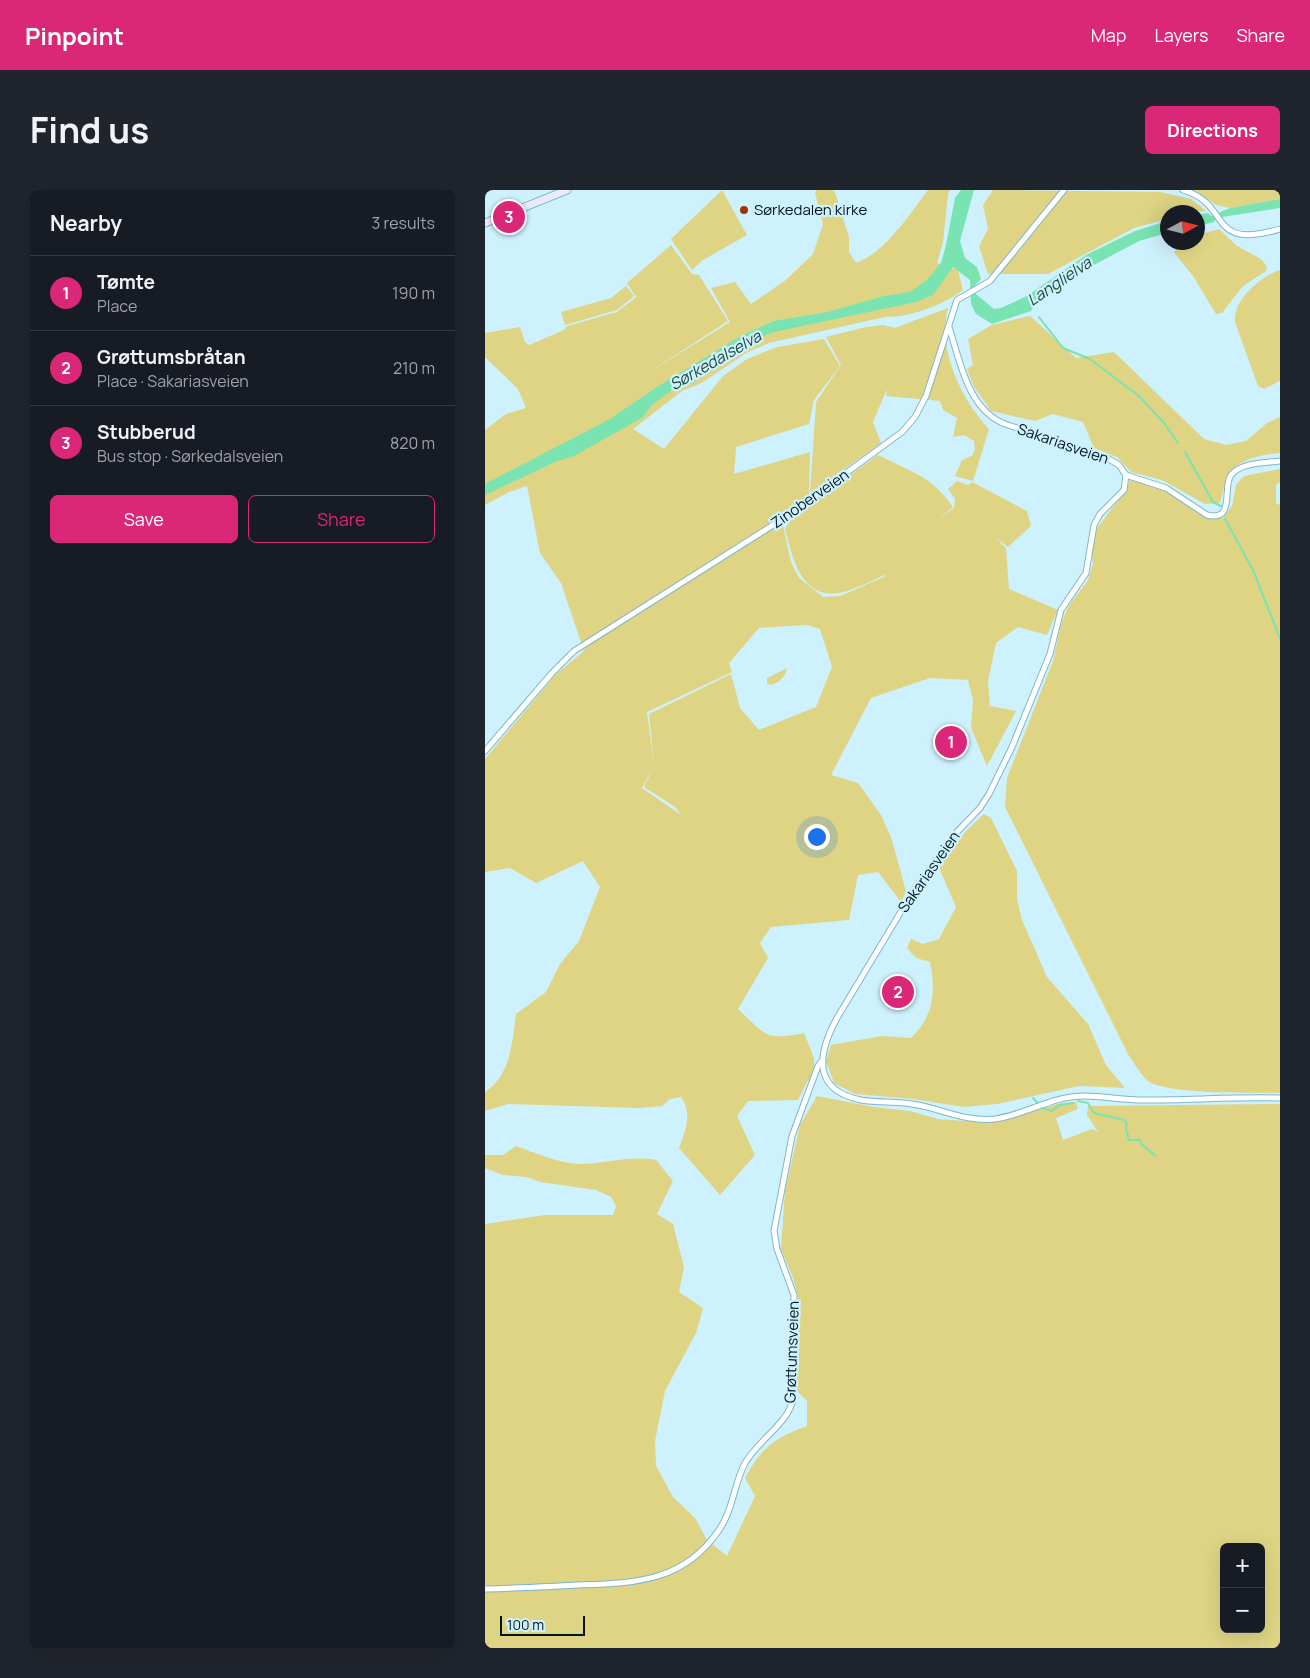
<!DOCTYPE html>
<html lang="en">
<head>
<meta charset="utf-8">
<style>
	body { margin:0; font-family:Manrope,sans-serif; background:#20242c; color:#f1f3f6 }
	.controls { position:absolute; right:15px; bottom:15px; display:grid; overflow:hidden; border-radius:8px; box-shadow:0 5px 20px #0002 }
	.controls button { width:45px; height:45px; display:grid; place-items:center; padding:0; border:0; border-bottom:1px solid #363941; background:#171b24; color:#f1f3f6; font:25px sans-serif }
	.compass { position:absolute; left:675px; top:15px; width:45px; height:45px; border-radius:50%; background:#171b24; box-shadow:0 5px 20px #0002; rotate:83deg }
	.scale { position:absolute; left:15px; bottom:12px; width:85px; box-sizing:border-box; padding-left:5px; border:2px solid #00161e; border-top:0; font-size:14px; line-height:18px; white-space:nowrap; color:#00161e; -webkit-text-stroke:4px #cef1fe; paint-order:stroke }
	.you { position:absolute; left:331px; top:646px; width:18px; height:18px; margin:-12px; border:4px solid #fff; border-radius:50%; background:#1a73e8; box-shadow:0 0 0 8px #1a73e833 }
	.badge { display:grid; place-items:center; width:32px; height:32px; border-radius:50%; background:#db2777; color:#fff; font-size:16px; font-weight:700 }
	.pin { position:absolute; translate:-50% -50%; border:2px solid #fff; box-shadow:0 1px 5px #0006 }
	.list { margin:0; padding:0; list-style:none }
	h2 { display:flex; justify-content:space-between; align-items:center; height:65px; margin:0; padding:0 20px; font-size:21px }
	h2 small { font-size:16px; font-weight:400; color:#9ea1a6 }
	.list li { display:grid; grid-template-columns:32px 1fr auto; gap:15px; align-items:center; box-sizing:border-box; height:75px; padding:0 20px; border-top:1px solid #363941 }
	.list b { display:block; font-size:19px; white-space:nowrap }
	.list p { margin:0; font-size:16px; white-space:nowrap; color:#9ea1a6 }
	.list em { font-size:16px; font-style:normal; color:#9ea1a6 }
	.actions { display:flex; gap:10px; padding:15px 20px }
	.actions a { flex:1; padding:11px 0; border:1px solid #db2777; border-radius:8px; text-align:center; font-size:18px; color:#db2777 }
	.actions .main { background:#db2777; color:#fff }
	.map { position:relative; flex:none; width:795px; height:1458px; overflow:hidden; border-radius:8px }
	header { display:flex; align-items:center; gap:30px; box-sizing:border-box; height:70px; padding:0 25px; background:#db2777; color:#fff }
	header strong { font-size:24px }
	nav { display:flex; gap:28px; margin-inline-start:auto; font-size:18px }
	.intro { display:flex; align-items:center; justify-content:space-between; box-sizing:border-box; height:120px; padding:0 30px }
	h1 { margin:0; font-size:35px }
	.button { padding:12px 22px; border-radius:8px; background:#db2777; color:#fff; font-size:18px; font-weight:700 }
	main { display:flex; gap:30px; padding:0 30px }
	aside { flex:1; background:#171b24; border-radius:8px; box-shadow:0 5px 20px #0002 }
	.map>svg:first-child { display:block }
</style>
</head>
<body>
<header>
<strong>Pinpoint</strong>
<nav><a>Map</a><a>Layers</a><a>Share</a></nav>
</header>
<div class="intro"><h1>Find us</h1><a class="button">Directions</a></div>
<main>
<aside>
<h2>Nearby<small>3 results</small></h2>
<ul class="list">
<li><span class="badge">1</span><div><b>Tømte</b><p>Place</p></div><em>190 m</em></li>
<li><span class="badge">2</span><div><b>Grøttumsbråtan</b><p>Place · Sakariasveien</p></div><em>210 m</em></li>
<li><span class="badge">3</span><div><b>Stubberud</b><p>Bus stop · Sørkedalsveien</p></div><em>820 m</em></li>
</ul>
<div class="actions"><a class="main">Save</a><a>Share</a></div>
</aside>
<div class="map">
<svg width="795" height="1458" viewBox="0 0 795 1458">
	<rect width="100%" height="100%" fill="#cef1fe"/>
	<g fill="#ded484" fill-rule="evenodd">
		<polygon points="237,0 262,45 218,70 207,80 186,49"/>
		<path d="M332 0H348L351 5 364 47V62L371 73C402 61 423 26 443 0H465L463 4 458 52 452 73 473 80 478 100C457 116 425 127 400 127L284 153 263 162 215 194 197 201 148 239 179 259 238 186 262 169 292 157 339 149 355 176 329 210 324 234 251 257 249 284 325 262 324 306 296 326 306 372 314 388 338 407 355 406 399 387 401 383C394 389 380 394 370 398 321 419 309 377 300 338L309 326 393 265C426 282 447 286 468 317L452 330 469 318 470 309 463 299 472 291 483 295 487 292 542 321 546 336 523 357 510 347 521 358 524 399 573 420 562 445 533 437 511 453 503 491 505 516 531 521 502 576 486 538 488 510 483 490 445 488 386 508 346 585 373 593 396 625 406 647 421 701 416 712 393 682 373 685 364 730 286 737 275 753 283 768 253 819C281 845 280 851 319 843L329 868V884L322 892 313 910 263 911 252 926 270 965 235 1005 194 958C200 941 208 923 196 907L185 909 177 916 154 918 23 914 0 921V902C26 885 27 853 31 824L61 802 75 774 94 751 115 697 98 671 51 693 25 678 0 682V569L70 485 99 461 76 393 55 363 42 296 24 302 0 315V240L21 224 41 218 33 199 0 167V143L35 137 40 152 44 155 79 140 82 136 132 122 151 107 142 93 186 55 207 84 214 85 243 131 158 186 245 132 226 98 250 92 266 114 301 90 328 64 338 34 330 3ZM322 435 335 439 347 477 331 517 274 540 255 518 246 484 164 524 169 574 162 522 247 482 244 473 274 438ZM168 578 159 597 190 617 196 625 157 598Z"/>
		<polygon points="508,0 676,2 706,9 721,21 682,22 682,29 649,38 563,84 503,84 494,56 503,39 498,15"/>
		<polygon points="710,0 795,0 795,9 745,18 731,15"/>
		<polygon points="734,39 752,56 776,69 782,77 781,81 758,96 737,123 731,124 708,86 689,62 695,53 712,52 713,45"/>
		<path d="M795 80V191L779 199 773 196 750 132C747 111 776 86 795 80Z"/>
		<polygon points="141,96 149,106 132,120 80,135 76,122 126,108"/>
		<path d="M463 118C452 159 476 209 504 239L488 291 470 286 477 270 487 266 490 259 489 251 479 245 468 247 472 228 458 220 455 211 401 206 402 199 388 232 396 253 325 303 331 212 356 175 341 147 381 137 398 135 410 138Z"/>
		<path d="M545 126 591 168 629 162 719 249 741 255 761 251 782 233 795 227V263C779 264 754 269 744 283 739 291 738 304 735 313L720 314 677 290 646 282 632 267 609 258 598 232 568 224 550 231 506 221 489 197 482 179 488 175 483 149 507 135Z"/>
		<path d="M795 279V292L791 295V313L795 315V903C762 902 695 905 666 893 658 889 650 874 644 866L520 617 522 588 568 471 576 434 583 417 603 390 608 374 606 358 609 342 642 299 645 289 682 301 729 329 738 328 747 316 751 295 759 286Z"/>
		<path d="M302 478C301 487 290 497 282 494V488Z"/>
		<path d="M499 624 506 628 532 681V709L537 730 562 787 603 834 621 875 640 898 594 896 512 914 479 917 428 909 370 904 349 893 341 871 346 855 397 846 426 848C449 826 451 802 445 772L431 768 422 758 426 749 438 754 454 749 471 717 454 678 481 641Z"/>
		<path d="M332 906 389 917 425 921 453 929 503 933 523 929 572 914 591 912 593 919 571 928 578 950 607 939 613 942 602 925 603 916 795 914V1458H0V1034L60 1025H128L131 1016 126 1007 111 1000 55 992 42 987 18 985 0 978V965H18L31 956C51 963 73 973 94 974 121 974 145 965 171 970L188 991 172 1024 188 1034 199 1077 194 1102 218 1118 211 1143 180 1201 170 1251 171 1276 188 1307 210 1328 222 1350 242 1366 270 1306 260 1288C277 1257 288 1249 322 1236V1211L310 1199 314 1110 308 1088 296 1059 300 1001 315 935ZM739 1357H776V1439H739Z"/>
	</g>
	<g fill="#7ae3b2">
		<polygon points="476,0 489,0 475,51 480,68 492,77 496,89 490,95 491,104 509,119 516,118 542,106 601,65 650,41 682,31 682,43 654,51 590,85 551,113 546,121 507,134 491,124 486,114 485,90 468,77 448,105 431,112 289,142 260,153 208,193 191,197 168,214 157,228 87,267 72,271 0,305 0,294 125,229 172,197 256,146 289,131 343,122 399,106 425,102 442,90 456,73 461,55 470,8"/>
		<polygon points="795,9 795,18 737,27 730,30 729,32 713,36 713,25 723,23 726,26 745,18"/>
	</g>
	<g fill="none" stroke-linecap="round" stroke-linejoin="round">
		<g stroke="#7ae3b2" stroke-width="2">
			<polyline points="554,127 578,158 605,169 655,207 679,233 693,253"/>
			<polyline points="700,262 728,312 736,316"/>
			<polyline points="740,329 769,382 795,449"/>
			<polyline points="548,908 553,913"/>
			<polyline points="593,911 603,913 609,923 639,930 642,934 641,938 644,950 655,950 656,954 671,966"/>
			<polyline points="557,918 567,921 574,915 588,913"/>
		</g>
		<defs>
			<g id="street">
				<path d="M698 0C748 14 720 61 795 39"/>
				<path d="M464 137C475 171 483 220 520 234L622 268 634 275 641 285 639 300 615 324 609 335 601 383 576 420 565 464 527 557 504 604 495 618 472 642 429 700 352 828C333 863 326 900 376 910 395 913 414 911 433 915 459 920 482 932 510 929 540 925 567 906 598 906 618 906 638 910 659 910 704 910 750 907 795 908"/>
				<path d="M641 285 681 298 722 325C751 332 737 297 746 285 756 272 781 273 795 271"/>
				<polyline points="0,561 67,483 89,461 304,325 417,242 430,227 441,206 472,110 505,91 579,0"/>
				<path d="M0 1399C31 1398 61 1397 92 1395 149 1393 198 1393 234 1340 248 1320 249 1294 260 1273 272 1252 301 1234 307 1213L309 1105 292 1059 289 1041 307 946 333 876 336 872"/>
			</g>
			<polyline id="secondary" points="0,33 82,0"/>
		</defs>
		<use href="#street" stroke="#7cb7cb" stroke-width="7"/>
		<use href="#secondary" stroke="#7cb7cb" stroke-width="9"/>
		<use href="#street" stroke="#fff" stroke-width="5"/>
		<use href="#secondary" stroke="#e9eafc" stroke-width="7"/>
	</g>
	<circle fill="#9a3600" stroke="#cef1fe" stroke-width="2" cx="259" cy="20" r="5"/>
	<g text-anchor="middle" stroke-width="4.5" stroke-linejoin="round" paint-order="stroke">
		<g font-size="15" fill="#00161e" stroke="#cef1fe" text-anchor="start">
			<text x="269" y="25">Sørkedalen kirke</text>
		</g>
		<g font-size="15" fill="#00161e" stroke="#cef1fe">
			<text transform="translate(578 254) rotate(19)" y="5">Sakariasveien</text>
			<text transform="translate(325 309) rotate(-35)" y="5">Zinoberveien</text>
			<text transform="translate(444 682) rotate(-55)" y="5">Sakariasveien</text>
			<text transform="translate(307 1162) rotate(-88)" y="5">Grøttumsveien</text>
		</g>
		<g font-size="16" font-style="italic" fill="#1e4b37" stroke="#cef1fe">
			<text transform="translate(574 91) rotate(-34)" y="6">Langlielva</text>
			<text transform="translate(230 170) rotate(-30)" y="6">Sørkedalselva</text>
		</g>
	</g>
</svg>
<div class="controls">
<button>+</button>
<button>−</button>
</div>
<svg class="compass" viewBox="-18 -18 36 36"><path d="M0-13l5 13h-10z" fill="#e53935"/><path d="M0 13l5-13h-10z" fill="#9ea1a6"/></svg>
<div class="scale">100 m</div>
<div class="you"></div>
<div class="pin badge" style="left:466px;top:552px">1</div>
<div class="pin badge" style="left:413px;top:802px">2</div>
<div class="pin badge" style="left:24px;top:27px">3</div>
</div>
</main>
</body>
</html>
